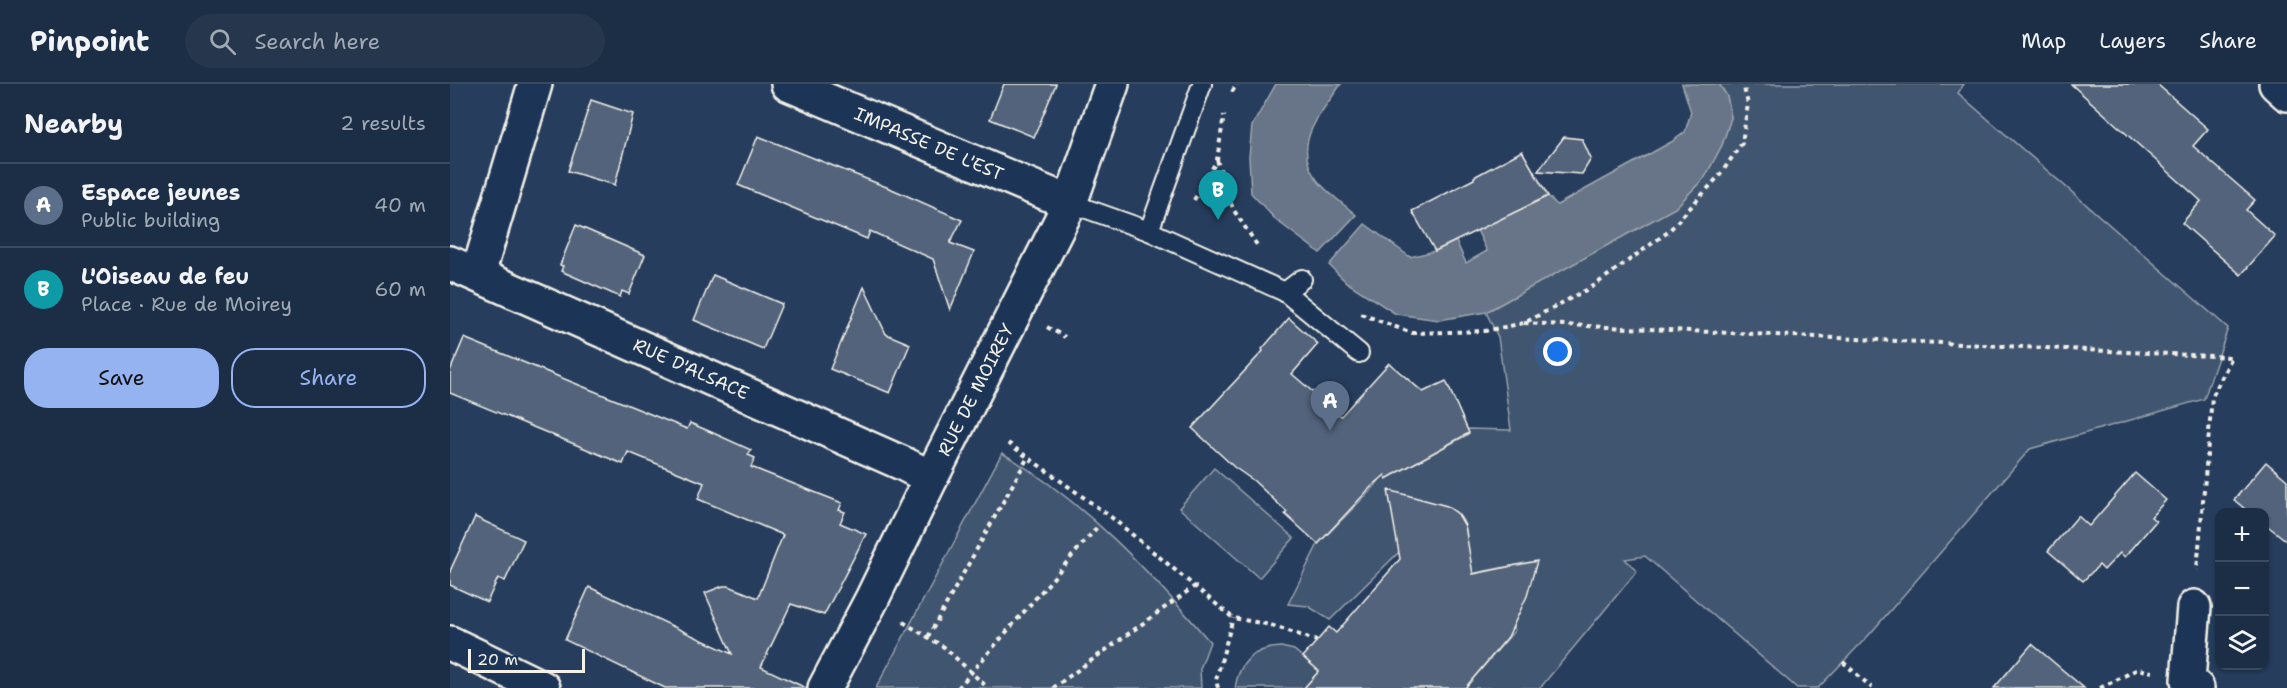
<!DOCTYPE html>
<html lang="en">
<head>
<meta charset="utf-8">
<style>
	body { margin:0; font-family:"Shantell Sans",sans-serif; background:#25364d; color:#f1f3f6 }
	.controls { position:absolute; right:18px; bottom:18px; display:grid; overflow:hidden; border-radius:12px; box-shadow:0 2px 4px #0004 }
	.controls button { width:54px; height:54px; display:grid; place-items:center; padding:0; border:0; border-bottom:2px solid #3a4a5f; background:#1c2e46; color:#f1f3f6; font:30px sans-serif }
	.scale { position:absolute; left:18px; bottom:15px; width:117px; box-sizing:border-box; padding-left:6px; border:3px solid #f4f1e8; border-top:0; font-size:16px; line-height:21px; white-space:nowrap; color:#f4f1e8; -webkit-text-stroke:4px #1d3557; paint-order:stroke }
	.you { position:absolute; left:1108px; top:268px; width:21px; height:21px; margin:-15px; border:4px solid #fff; border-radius:50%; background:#1a73e8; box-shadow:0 0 0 9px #1a73e833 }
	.badge { display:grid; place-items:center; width:39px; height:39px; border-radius:50%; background:#95b2f1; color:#fff; font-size:20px; font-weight:700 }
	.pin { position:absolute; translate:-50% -50px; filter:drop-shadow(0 2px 3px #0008) }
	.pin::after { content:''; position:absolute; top:32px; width:21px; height:18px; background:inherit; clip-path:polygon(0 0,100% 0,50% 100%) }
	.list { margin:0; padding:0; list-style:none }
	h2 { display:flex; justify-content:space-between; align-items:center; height:78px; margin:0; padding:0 24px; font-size:26px }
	h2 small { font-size:20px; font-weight:400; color:#a0a8b3 }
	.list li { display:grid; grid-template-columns:39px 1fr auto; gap:18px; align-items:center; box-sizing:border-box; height:84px; padding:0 24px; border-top:2px solid #3a4a5f }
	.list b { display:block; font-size:22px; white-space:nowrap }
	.list p { margin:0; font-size:20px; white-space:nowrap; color:#a0a8b3 }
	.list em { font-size:20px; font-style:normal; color:#a0a8b3 }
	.actions { display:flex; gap:12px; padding:18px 24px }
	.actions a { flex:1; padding:14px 0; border:2px solid #95b2f1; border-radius:24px; text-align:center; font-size:21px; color:#95b2f1 }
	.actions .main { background:#95b2f1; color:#111 }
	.icon { flex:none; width:33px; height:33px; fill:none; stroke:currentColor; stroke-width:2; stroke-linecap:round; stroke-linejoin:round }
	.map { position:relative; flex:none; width:1837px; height:604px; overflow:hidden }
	header { display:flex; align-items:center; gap:36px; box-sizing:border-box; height:84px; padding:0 30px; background:#1c2e46; border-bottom:2px solid #3a4a5f }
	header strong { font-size:28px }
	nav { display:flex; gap:33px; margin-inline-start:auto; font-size:21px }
	.search { width:420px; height:54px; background:#25364d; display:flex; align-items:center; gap:15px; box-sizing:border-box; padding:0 21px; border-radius:33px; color:#a0a8b3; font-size:22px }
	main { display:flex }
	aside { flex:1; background:#1c2e46 }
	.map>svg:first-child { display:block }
</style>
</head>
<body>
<header>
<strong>Pinpoint</strong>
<div class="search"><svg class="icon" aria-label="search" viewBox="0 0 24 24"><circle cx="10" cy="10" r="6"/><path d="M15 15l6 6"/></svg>Search here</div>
<nav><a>Map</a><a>Layers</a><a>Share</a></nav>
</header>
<main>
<aside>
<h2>Nearby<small>2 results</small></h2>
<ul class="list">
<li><span class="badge" style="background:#5c6f8a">A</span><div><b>Espace jeunes</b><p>Public building</p></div><em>40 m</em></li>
<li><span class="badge" style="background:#0f9aa8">B</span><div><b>L'Oiseau de feu</b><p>Place · Rue de Moirey</p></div><em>60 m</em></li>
</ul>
<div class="actions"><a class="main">Save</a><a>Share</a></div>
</aside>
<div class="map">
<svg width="1837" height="604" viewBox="0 0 1837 604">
	<rect width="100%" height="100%" fill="#263d5d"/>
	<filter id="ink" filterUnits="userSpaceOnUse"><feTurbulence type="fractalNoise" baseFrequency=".0167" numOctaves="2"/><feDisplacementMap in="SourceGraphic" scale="12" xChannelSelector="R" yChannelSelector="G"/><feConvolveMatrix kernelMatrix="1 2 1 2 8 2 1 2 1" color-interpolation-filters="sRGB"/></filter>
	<g filter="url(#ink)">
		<g fill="#40546f" stroke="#9aa2ac" stroke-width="1.5">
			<path d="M1269 0H1514L1508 9 1778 244 1754 315 1580 365 1419 551 1368 604H1347L1195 472 1175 475 1187 487 1090 604H1015L1065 546 1061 542 1077 511 1081 478 1020 490C1018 483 1015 474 1015 467 1015 462 1017 458 1017 453 1016 426 993 417 970 421L949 468 880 536 858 522 838 520 868 460 925 402 939 383 946 389 1017 351V345L1061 346 1048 253 1036 228 1225 124 1255 93 1272 61 1281 33 1277 12Z"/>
			<path d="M552 369C634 417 699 487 760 558L750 585 751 604H426Z"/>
			<polygon points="764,384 844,454 809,494 729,424"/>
			<path d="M831 563 844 566 869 587 854 604H785C789 578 805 564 831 563Z"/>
		</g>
		<g fill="#677588" stroke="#9fa7ae" stroke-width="1.5">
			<path d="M826 0H891C871 30 840 60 867 96 877 109 894 120 906 131L870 169 826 136 801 109 799 73 802 42Z"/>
			<polygon points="1232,0 1269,0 1277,12 1281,34 1272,61 1255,93 1225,124 1036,228 989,236 946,230 896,198 879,181 915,140 960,173 985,167 1006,157 1016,179 1037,167 1027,146 1098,112 1107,121 1223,57 1235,48 1241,28"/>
		</g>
		<g fill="#52647b" stroke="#f4f1e8" stroke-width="1.5">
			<polygon points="554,0 606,0 584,53 540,35"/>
			<polygon points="1621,0 1707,0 1758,45 1743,62 1805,116 1796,126 1825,152 1791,191 1732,139 1751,117"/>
			<polygon points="141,16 183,30 165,101 118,87"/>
			<polygon points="308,52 444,106 512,136 500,159 524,168 500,226 483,175 420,147 417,155 288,101"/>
			<polygon points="1114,53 1132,55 1141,75 1132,90 1088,87"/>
			<polygon points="1072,67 1098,112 985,167 962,127 1024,95 1024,93"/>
			<polygon points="126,141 195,171 179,210 172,207 170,213 111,187 113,182 110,181"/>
			<polygon points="263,191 332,220 313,265 244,236"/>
			<polygon points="414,203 436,250 460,260 440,309 380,285"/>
			<polygon points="839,234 868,260 842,290 891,332 939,279 973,308 996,297 1019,349 936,395 935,391 921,403 868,460 835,430 837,428 804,397 784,383 742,344 813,267 812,265"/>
			<polygon points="14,254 237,345 240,339 261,348 301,366 298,371 305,374 301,383 392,419 389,426 395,428 390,439 416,450 374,531 341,520 311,583 356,604 215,604 115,556 139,503 282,570 255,509 273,502 279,502 308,514 333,451 248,415 254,399 178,368 173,380 0,309 0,287"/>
			<polygon points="1816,378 1837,396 1837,457 1815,440 1815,429 1800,429 1784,416"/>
			<polygon points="1685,389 1716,416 1701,433 1706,437 1675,473 1670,469 1654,486 1649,481 1633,497 1598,467 1628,432 1639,442"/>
			<polygon points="938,406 997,422 1008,430 1015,442 1023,490 1087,477 1077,512 1058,553 1015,604 854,604 869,587 853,573 879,543 886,549 950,475"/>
			<polygon points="25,433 74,456 55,497 48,494 37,518 0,501 0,487"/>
			<polygon points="1582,560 1634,604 1544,604"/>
		</g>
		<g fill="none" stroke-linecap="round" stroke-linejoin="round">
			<defs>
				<g id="lane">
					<polyline points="620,119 699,147 835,208 852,195"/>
					<polyline points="699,147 752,0"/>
					<polyline points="835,208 909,269"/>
				</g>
				<g id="street">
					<polyline points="338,0 620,119"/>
					<polyline points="1826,0 1837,10"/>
					<polyline points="0,179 454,380 481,394"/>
					<polyline points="28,190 85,0"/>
					<polyline points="1744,523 1738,596 1747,604"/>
					<polyline points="0,559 93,604"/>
					<polyline points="375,604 422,515 481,394 620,119 662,0"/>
				</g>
			</defs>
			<use href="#lane" stroke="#f4f1e8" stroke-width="22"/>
			<use href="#street" stroke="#f4f1e8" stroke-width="38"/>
			<g stroke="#f4f1e8" stroke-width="4" stroke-dasharray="4.5 4.5" stroke-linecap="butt">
				<polyline points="782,8 787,0"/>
				<polyline points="767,76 783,125 807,161"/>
				<polyline points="744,116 767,76 774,31"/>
				<polyline points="911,230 962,249 1035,247 1074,239 1142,203 1218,148 1270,91 1292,59 1298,20 1293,0"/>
				<polyline points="1074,239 1782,273 1762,313 1747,486"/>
				<polyline points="597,243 615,253"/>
				<polyline points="558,359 661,433 783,534 821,541 867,557"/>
				<polyline points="453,538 494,563 538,604"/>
				<polyline points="478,553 578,373"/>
				<polyline points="1393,578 1422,604"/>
				<polyline points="508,604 649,441"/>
				<polyline points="603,604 745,502"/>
				<polyline points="768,604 766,596 783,534"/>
				<polyline points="1650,604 1688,585 1702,588"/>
			</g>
			<use href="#lane" stroke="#1d3557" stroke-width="18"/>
			<use href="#street" stroke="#1d3557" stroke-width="33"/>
		</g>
	</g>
	<g text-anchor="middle" stroke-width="6" stroke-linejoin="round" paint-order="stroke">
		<g font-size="18" fill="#f4f1e8" stroke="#1d3557">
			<text transform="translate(479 60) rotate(23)" y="6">IMPASSE DE L'EST</text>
			<text transform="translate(241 285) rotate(24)" y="6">RUE D'ALSACE</text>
			<text transform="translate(526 306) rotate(-63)" y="6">RUE DE MOIREY</text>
		</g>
	</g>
</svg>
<div class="controls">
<button>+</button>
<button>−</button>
<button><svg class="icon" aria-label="layers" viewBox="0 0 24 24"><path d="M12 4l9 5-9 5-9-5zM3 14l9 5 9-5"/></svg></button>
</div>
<div class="scale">20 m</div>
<div class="you"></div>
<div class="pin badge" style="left:880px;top:347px;background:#5c6f8a">A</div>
<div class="pin badge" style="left:768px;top:136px;background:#0f9aa8">B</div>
</div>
</main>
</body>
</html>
